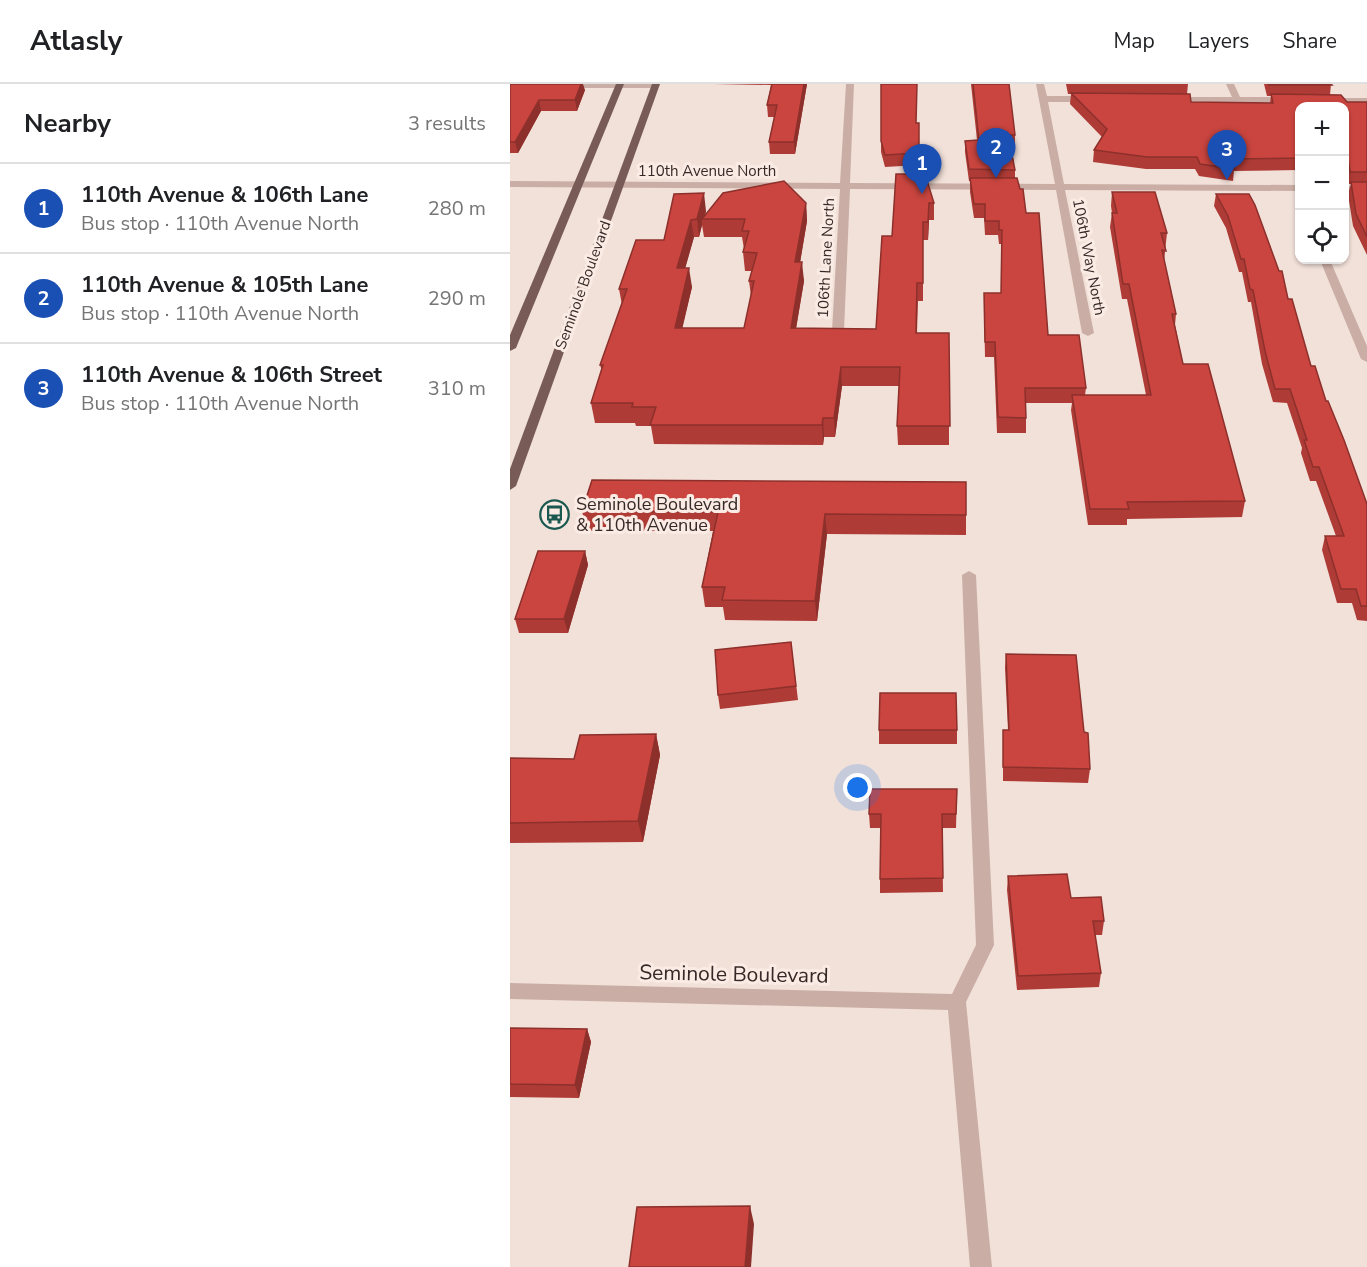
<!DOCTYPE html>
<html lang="en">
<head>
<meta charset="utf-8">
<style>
	body { margin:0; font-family:"Nunito Sans",sans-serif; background:#f6f6f6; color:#202124 }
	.controls { position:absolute; right:18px; top:18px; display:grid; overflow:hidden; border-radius:12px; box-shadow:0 2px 4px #0004 }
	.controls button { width:54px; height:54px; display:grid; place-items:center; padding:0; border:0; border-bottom:2px solid #e0e0e0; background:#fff; color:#202124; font:30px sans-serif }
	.you { position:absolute; left:348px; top:704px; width:21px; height:21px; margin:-15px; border:4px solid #fff; border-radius:50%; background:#1a73e8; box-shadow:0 0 0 9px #1a73e833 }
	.badge { display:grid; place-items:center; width:39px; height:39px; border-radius:50%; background:#1b5850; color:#fff; font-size:20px; font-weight:700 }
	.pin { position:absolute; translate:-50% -50px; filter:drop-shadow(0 2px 3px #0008) }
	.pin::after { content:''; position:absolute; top:32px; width:21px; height:18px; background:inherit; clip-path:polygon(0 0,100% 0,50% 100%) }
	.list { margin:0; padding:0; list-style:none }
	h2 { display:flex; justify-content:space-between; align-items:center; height:78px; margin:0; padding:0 24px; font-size:26px }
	h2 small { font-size:20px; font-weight:400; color:#757577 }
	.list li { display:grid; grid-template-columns:39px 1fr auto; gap:18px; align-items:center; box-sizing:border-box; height:90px; padding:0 24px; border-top:2px solid #e0e0e0 }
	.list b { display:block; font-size:22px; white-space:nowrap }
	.list p { margin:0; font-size:20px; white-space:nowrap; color:#757577 }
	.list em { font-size:20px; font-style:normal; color:#757577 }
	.icon { flex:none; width:33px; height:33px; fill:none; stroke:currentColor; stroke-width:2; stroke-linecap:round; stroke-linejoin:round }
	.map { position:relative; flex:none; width:857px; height:1183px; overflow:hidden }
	header { display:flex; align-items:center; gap:36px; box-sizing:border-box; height:84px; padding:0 30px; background:#fff; border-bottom:2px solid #e0e0e0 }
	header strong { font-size:28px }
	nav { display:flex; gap:33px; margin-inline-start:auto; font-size:21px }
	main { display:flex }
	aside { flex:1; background:#fff }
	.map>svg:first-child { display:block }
</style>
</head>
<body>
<header>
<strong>Atlasly</strong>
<nav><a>Map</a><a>Layers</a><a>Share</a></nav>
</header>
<main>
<aside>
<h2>Nearby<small>3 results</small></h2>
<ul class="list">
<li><span class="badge" style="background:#1a4fb4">1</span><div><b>110th Avenue &amp; 106th Lane</b><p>Bus stop · 110th Avenue North</p></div><em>280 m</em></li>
<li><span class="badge" style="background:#1a4fb4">2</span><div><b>110th Avenue &amp; 105th Lane</b><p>Bus stop · 110th Avenue North</p></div><em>290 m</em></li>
<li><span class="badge" style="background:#1a4fb4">3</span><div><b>110th Avenue &amp; 106th Street</b><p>Bus stop · 110th Avenue North</p></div><em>310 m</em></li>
</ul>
</aside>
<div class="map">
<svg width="857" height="1183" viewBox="0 0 857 1183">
	<rect width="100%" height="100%" fill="#f2e1d9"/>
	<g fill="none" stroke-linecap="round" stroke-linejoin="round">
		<g fill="#caaea5" fill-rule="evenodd">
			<polygon points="50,0 149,0 150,1 146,4 53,4"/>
			<polygon points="336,0 344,0 340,99 545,100 526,0 534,0 537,12 581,12 585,15 581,18 538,18 554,100 790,101 790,107 555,106 584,249 578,252 572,249 546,106 340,105 334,247 328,250 322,247 330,105 0,103 0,97 330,99"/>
			<polygon points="716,0 724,0 730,13 779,13 783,16 779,19 662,19 658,16 662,13 722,13"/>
			<polygon points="857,14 857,20 815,20 811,17 815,14"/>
			<rect x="834" y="102" width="23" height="6"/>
			<polygon points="810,176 820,176 857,262 857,278 851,275"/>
			<polygon points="459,487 466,491 484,861 456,918 482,1183 460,1183 438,926 0,915 0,899 442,910 466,861 452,491"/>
		</g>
		<g fill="#785b57" fill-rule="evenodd">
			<polygon points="106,0 114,0 6,264 0,267 0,251"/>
			<polygon points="142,0 150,0 6,402 0,406 0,385"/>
		</g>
	</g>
	<g fill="#ae3b36" fill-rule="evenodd">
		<polygon points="0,0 75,6 67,27 31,27 8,69 0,69"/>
		<polygon points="204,0 297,0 285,70 260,70 259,58 265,33 258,33 257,21 261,1"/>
		<polygon points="461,0 499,0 505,51 505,62 501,62 505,86 505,94 510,105 516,129 538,251 576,304 575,311 636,311 617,215 612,215 600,143 602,129 601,122 602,108 657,149 654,178 666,230 665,241 673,280 735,417 732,433 617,435 617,441 578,441 561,326 562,319 516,319 516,349 487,349 484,273 475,273 474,223 474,209 491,209 491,160 489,160 488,151 475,151 474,134 464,134 460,108 460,97 459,97 455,68 455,57 467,56"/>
		<polygon points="556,0 678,0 677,10 681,18 760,19 761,12 757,12 754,0 821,0 820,11 837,18 857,18 857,171 843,142 838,110 841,100 837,100 834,86 834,22 789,22 789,86 724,87 723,97 689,92 685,85 636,85 583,78 584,66 592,53 560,20 561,10 558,10"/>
		<polygon points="371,7 407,39 409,39 409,81 375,83 371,68"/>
		<path d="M386 90 424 119V136H419L418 156H413V217H408L407 249H439V361H388L387 342 389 302H332L325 353H314L313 361 144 360 141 342H126L125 339H85L81 319 92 287 90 281 112 221 109 205 154 156 164 110 196 127 195 131 296 119 297 137 290 178 294 197 286 244 366 245 382 152ZM192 141 194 153H232L234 165 233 168 235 187H242L239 197 241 212 234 244H172L182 203 175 184 184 153H189Z"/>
		<polygon points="706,110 778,215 801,282 857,420 857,537 847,536 842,519 827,519 812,466 815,452 826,452 806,397 800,397 791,369 792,364 777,319 763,318 752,280 741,218 738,218 732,188 729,188 716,144 704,122"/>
		<polygon points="82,396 456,431 456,451 317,450 307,537 215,536 213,523 195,523 192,503 203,447 77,447 72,427"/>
		<polygon points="75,467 78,481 58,549 9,549 5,535"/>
		<polygon points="281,558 288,616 210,625 208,611"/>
		<polygon points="496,570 574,648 580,685 578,699 493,697 493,646 498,646 495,584"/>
		<rect x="369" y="646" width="78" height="14"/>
		<polygon points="146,650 150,671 133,758 0,759 0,674 64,675"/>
		<polygon points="447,705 446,744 432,744 433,808 370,809 370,744 360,744 359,730"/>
		<polygon points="498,792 561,814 594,837 592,851 585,851 591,889 589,903 507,906 497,806"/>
		<polygon points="0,944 77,945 81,958 69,1014 0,1013"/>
	</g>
	<g fill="#8d302c">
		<polygon points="71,0 73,0 75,6 67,27 65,16"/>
		<polygon points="294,0 297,0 285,70 284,58"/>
		<polygon points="29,16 31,27 8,69 5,58"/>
		<polygon points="194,109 196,127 194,135 192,135 192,141 189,153 187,135"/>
		<polygon points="296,119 297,137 287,197 285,178"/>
		<polygon points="419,119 419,136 418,156 418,138"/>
		<polygon points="181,136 184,153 170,203 167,184"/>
		<polygon points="292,178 294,197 283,263 281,244"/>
		<polygon points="179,184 182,203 168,263 165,244"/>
		<polygon points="331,283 332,302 325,353 324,334"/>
		<polygon points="313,334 314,353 313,361 312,341"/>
		<polygon points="315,430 317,450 307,537 305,517"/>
		<polygon points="75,467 78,481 58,549 54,535"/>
		<polygon points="146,650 150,671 133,758 128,737"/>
		<polygon points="77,945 81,958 69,1014 65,1001"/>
		<polygon points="240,1122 244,1140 241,1183 235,1183"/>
	</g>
	<g fill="#ca453f" stroke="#8d302c" stroke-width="1.5">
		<polygon points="0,0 71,0 65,16 29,16 5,58 0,58"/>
		<polygon points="262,0 294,0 284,58 259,58 267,21 257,21"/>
		<polygon points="371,0 407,0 406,39 409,39 409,69 375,71 371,57"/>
		<polygon points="463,0 499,0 505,51 498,51 505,86 459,85 455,57 469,56"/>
		<polygon points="758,0 821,0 822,1 759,1"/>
		<polygon points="561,9 680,10 681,18 763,19 761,10 831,11 837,18 857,18 857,88 840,88 838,74 834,74 834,22 789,22 789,74 719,75 725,85 690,80 687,73 637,73 584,66 597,45"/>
		<polygon points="386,90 415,90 424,119 419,119 418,138 413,138 413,199 407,199 406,249 439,249 440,342 387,342 390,283 331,283 324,334 313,334 312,341 140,341 146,323 122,323 123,319 81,319 93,281 90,281 117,205 109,205 126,156 154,156 164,110 194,109 187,135 181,136 167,184 179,184 165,244 234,244 244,197 239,197 247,169 233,168 239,147 232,147 235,135 192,135 213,109 274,97 296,119 285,178 292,178 281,244 366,245 372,152 382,152"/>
		<polygon points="460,94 507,94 510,105 513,105 516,129 529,129 538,251 569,251 576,304 515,304 516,334 488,333 485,258 475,258 474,209 491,209 492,146 489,146 489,137 475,137 475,120 464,120"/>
		<polygon points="841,98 857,98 857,153 846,130"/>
		<polygon points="602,108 645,108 657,149 651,149 656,167 652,166 666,230 662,230 673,280 698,280 735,417 617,418 619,425 580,425 562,311 641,311 619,200 613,200 602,129 607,129"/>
		<polygon points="706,110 739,110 745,121 769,187 772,187 778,215 782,215 801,282 805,282 816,317 818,317 834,356 857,420 857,522 851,522 846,505 831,505 815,452 834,452 809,383 803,383 794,356 797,356 780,305 765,305 755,267 743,206 740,205 734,175 731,175 718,132"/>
		<polygon points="82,396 456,398 456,431 315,430 305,517 212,516 215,503 192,503 208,428 72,427"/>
		<polygon points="28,467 75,467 54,535 5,535"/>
		<polygon points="281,558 286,602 208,611 205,566"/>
		<polygon points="496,570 566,571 574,648 578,649 580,685 493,683 493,646 499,646"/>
		<polygon points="370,609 446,609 447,646 369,646"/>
		<polygon points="146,650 128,737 0,739 0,674 64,675 70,651"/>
		<polygon points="360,705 447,705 446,730 432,730 433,794 370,795 371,730 359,730"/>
		<polygon points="557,790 561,814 591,813 594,837 583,837 591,889 508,892 498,792"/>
		<polygon points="0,944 77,945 65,1001 0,1000"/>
		<polygon points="240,1122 235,1183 119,1183 127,1123"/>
	</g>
	<defs>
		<symbol id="bus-ring" viewBox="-11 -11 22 22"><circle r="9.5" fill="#faece5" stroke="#1b5850" stroke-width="1.5"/><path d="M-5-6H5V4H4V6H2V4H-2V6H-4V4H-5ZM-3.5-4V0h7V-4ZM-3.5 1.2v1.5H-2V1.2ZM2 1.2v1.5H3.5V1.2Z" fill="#1b5850"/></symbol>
	</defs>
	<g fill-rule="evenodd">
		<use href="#bus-ring" x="28" y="414" width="33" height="33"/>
	</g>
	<g text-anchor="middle" stroke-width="6" stroke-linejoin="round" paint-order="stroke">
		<g font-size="15" fill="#362826" stroke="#faece5">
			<text x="197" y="92">110th Avenue North</text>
			<text transform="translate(579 173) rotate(79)" y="5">106th Way North</text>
			<text transform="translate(316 174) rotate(-87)" y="5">106th Lane North</text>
			<text transform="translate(73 201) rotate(-70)" y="5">Seminole Boulevard</text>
		</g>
		<g font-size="18" fill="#362826" stroke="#faece5" text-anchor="start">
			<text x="66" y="426">Seminole Boulevard<tspan x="66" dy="21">&amp; 110th Avenue</tspan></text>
		</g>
		<g font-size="21" fill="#362826" stroke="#faece5">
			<text transform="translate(224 890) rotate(1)" y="7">Seminole Boulevard</text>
		</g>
	</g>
</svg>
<div class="controls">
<button>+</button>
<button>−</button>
<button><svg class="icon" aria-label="locate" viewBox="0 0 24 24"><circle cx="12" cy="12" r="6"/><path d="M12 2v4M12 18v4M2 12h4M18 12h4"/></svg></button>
</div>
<div class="you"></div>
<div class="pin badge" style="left:412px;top:110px;background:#1a4fb4">1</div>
<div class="pin badge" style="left:486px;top:94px;background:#1a4fb4">2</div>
<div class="pin badge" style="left:717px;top:96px;background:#1a4fb4">3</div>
</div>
</main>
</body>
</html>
